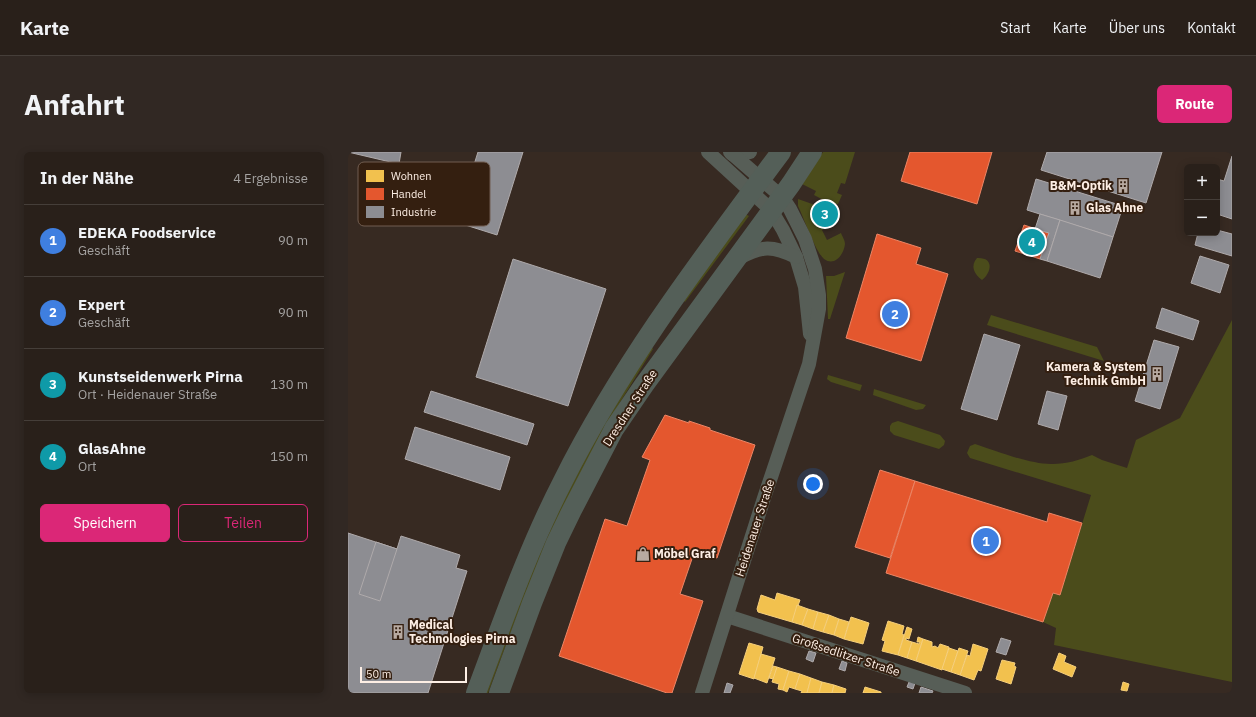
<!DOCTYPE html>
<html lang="de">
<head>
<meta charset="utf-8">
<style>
	body { margin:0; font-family:"IBM Plex Sans",sans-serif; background:#312823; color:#f1f3f6 }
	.controls { position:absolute; right:12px; top:12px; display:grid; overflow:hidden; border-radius:6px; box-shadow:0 2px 10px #0003 }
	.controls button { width:36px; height:36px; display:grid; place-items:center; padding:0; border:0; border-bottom:1px solid #453e39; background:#29201a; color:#f1f3f6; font:20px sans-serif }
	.scale { position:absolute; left:12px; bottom:10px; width:107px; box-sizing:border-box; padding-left:4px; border:2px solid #feefe5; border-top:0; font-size:11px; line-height:14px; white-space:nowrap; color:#feefe5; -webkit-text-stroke:3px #341f10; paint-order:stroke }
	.you { position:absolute; left:465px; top:332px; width:14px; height:14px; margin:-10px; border:3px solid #fff; border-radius:50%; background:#1a73e8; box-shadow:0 0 0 6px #1a73e833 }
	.badge { display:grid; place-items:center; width:26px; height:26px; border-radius:50%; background:#db2777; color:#fff; font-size:13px; font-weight:700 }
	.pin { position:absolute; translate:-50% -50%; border:2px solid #fff; box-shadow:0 1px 4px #0006 }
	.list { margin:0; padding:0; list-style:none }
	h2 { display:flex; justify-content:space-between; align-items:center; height:52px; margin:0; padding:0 16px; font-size:17px }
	h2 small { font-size:13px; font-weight:400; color:#a5a3a2 }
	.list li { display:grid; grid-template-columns:26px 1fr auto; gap:12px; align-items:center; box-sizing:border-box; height:72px; padding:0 16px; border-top:1px solid #453e39 }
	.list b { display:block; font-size:15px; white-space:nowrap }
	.list p { margin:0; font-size:13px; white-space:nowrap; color:#a5a3a2 }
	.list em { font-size:13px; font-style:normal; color:#a5a3a2 }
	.actions { display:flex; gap:8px; padding:12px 16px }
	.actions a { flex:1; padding:9px 0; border:1px solid #db2777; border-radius:6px; text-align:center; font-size:14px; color:#db2777 }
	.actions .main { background:#db2777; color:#fff }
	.map { position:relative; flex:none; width:884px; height:541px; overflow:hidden; border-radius:6px }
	header { display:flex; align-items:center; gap:24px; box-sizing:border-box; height:56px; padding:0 20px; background:#29201a; border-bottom:1px solid #453e39 }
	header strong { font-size:19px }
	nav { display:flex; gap:22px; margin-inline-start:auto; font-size:14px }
	.intro { display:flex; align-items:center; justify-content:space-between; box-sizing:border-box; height:96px; padding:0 24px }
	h1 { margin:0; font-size:28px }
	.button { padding:10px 18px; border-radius:6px; background:#db2777; color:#fff; font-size:14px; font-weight:700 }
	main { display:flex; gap:24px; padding:0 24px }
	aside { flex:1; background:#29201a; border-radius:6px; box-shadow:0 2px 10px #0003 }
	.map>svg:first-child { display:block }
</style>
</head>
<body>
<header>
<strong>Karte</strong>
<nav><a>Start</a><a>Karte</a><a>Über uns</a><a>Kontakt</a></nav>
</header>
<div class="intro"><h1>Anfahrt</h1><a class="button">Route</a></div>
<main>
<aside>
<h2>In der Nähe<small>4 Ergebnisse</small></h2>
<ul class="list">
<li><span class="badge" style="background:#3f7fe0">1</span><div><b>EDEKA Foodservice</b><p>Geschäft</p></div><em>90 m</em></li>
<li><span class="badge" style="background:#3f7fe0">2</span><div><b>Expert</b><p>Geschäft</p></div><em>90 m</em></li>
<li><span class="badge" style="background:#0f9aa8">3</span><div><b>Kunstseidenwerk Pirna</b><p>Ort · Heidenauer Straße</p></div><em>130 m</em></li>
<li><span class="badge" style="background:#0f9aa8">4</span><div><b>GlasAhne</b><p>Ort</p></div><em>150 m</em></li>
</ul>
<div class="actions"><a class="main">Speichern</a><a>Teilen</a></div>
</aside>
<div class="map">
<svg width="884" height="541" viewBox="0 0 884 541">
	<rect width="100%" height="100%" fill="#372a22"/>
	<g fill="#4b4c1b">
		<polygon points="475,0 507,0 497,32 493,31 489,41 494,43 490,52 485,53 466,43 468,39 454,32"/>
		<path d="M450 47 470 54 466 65 479 70 484 60 487 62 486 70 474 78 479 88 493 81C494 84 497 88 497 92 496 102 487 115 476 107 467 99 456 66 450 54Z"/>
		<polygon points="397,62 401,64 337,150 334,147"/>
		<path d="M629 106C646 105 644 120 634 128 626 122 622 114 629 106Z"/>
		<polygon points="497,120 482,167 480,167 478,124 486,124"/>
		<polygon points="643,163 749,195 756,209 639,173"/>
		<path d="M884 168V530L706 493 708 476 695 470 705 441 712 443 743 343 622 306 619 301 622 294 627 292C648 299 684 313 705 312 718 312 732 308 744 303L754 308 779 316 788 288 832 266Z"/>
		<polygon points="302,193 305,197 258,273 173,453 140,541 137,541 170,452 223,330"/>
		<polygon points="480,223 514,233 512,239 483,230 479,227"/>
		<polygon points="526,237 578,253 575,257 568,258 525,243"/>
		<polygon points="550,269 592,283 597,289 596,293 591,297 546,283 542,279 542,274 544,271"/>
	</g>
	<g fill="#f2c14e" stroke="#f6cf7b">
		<polygon points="429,441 452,448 444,470 410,460 409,457 413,443 427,448"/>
		<polygon points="449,453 460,457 454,473 444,470"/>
		<polygon points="460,457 470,460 465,477 454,473"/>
		<polygon points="470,460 481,463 475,480 465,477"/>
		<polygon points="481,463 491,467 486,483 475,480"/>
		<polygon points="503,465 521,471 515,492 496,487"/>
		<polygon points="491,467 501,470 496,487 486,483"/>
		<polygon points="540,469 556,474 554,482 556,483 550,503 534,499 537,489 534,488"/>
		<polygon points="559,475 564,477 561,487 558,486 558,488 564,490 559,506 550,503"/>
		<polygon points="570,485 575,487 568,509 559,506 564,490 571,492 572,490 569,490"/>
		<polygon points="575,487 584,490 584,495 587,494 590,496 592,492 601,495 594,518 568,509"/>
		<polygon points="401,491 415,495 406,527 391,522"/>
		<polygon points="625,492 640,497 633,519 630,518 626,528 612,523 619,503 622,504"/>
		<polygon points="601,496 610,499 603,520 594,517"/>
		<polygon points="611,496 620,499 612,523 603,520"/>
		<polygon points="711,501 718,504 716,510 728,515 724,525 705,517"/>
		<polygon points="413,502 427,506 419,531 406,526"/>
		<polygon points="654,508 667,511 666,514 668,515 663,532 648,527"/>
		<polygon points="425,514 429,515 426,527 421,526"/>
		<polygon points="429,515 441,519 435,538 430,537 431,532 424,530"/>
		<polygon points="441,519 452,522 447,537 441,535 439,540 435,538"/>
		<polygon points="452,522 463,526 459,541 453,541 454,539 447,537"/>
		<polygon points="463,526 474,530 471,541 459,541"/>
		<polygon points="474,530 486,533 484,541 471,541"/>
		<polygon points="775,530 781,532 779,539 773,538"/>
		<polygon points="486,533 498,537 497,541 484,541"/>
		<polygon points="517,535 533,540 533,541 515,541"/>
	</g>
	<g fill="#e4572e" stroke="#ec8565">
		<polygon points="562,0 644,0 629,52 553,29"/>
		<polygon points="676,73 701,81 692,107 667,99"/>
		<polygon points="529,82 573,96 568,112 600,122 573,209 498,186"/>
		<polygon points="317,263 341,271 341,269 362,276 362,278 407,293 369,406 347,398 332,442 355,449 324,541 319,541 211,504 257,367 279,374 302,308 294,305"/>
		<polygon points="532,318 567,329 542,406 507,395"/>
		<polygon points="567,329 699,370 701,361 734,371 712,443 705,441 695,470 538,421"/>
	</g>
	<g fill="#8d8d92" stroke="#afaaab">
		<polygon points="0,0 53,0 51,12"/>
		<polygon points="130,0 175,0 149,83 108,70"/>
		<polygon points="699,0 814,0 798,51 693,18"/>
		<polygon points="884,4 884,67 869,62 869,27 876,29"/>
		<polygon points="688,27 775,54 765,85 679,58"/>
		<polygon points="692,62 712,68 699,109 692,107 701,81 687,77"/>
		<polygon points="712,68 765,85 752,126 699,109"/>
		<polygon points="869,78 884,82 884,104 847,93 850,81 869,81"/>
		<polygon points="852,104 881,113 872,141 843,131"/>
		<polygon points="165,107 258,137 220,254 128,225"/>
		<polygon points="814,156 851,169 845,188 808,176"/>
		<polygon points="636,182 672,193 649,268 613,257"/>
		<polygon points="806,188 831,195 812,257 787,249"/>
		<polygon points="83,239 186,272 179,293 76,260"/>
		<polygon points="699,239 719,244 710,278 690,272"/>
		<polygon points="67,275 162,305 152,338 57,307"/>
		<polygon points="0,381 49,397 53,384 112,403 108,416 119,419 80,541 0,541"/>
		<polygon points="28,390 49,397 32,449 11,442"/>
		<polygon points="653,486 663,489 658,503 648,500"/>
		<polygon points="461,499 468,501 465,510 458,507"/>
		<polygon points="494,509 499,511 497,519 491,517"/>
		<polygon points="561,530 567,531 565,537 559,535"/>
		<polygon points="379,531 385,533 382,541 376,541"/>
		<polygon points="573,535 585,539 584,541 571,541"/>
	</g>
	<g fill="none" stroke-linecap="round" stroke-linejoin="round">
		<g stroke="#575e57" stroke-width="14">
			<polyline points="360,0 423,58 435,78 448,105 457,135 462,182"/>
			<polyline points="384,2 394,2 402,0"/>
			<path d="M391 106C414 94 424 93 448 105"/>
			<polyline points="379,464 617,541"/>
			<polyline points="354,541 416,346 461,212 471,157 471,143 467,117 457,87 442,57 434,45 382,0"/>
		</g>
		<g stroke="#545f58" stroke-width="20">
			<path d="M128 541C155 469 180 397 215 329 274 211 355 105 433 0"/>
			<polyline points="151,541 184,451 208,391 224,358 266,277 296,233 443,32 464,0"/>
		</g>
	</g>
	<defs>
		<symbol id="building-bare" viewBox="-9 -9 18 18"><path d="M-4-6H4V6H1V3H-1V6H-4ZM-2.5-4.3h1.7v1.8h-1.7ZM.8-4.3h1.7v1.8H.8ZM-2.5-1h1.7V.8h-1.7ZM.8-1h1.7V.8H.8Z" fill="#b8aaa1" stroke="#341f10" stroke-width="2.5" paint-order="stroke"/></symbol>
		<symbol id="shop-bare" viewBox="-9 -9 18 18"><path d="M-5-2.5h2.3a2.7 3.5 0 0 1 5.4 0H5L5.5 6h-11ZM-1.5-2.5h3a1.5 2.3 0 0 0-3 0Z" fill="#b8aaa1" stroke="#341f10" stroke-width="2.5" paint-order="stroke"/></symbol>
	</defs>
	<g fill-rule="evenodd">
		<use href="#building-bare" x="765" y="24" width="20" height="20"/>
		<use href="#building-bare" x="717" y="46" width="20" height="20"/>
		<use href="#building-bare" x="799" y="212" width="20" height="20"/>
		<use href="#shop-bare" x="285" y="392" width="20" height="20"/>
		<use href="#building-bare" x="40" y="470" width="20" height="20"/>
	</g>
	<g text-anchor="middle" stroke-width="4" stroke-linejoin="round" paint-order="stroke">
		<g font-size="12" font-weight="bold" fill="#feefe5" stroke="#341f10" text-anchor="start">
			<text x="764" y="38" text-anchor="end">B&amp;M-Optik</text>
			<text x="738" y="60">Glas Ahne</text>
			<text x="798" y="219" text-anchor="end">Kamera &amp; System<tspan x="798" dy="14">Technik GmbH</tspan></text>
			<text x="306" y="406">Möbel Graf</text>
			<text x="61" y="477">Medical<tspan x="61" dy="14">Technologies Pirna</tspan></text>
		</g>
		<g font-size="12" fill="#feefe5" stroke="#341f10">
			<text transform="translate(282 256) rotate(-57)" y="4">Dresdner Straße</text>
			<text transform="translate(407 376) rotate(-72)" y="4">Heidenauer Straße</text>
			<text transform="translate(498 503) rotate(18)" y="4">Großsedlitzer Straße</text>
		</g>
	</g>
	<rect x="10" y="10" width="132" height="64" rx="6" fill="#341f10" stroke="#715d50" stroke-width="1"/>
	<rect x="18" y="18" width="18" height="12" fill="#f2c14e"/>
	<rect x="18" y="36" width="18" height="12" fill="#e4572e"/>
	<rect x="18" y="54" width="18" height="12" fill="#8d8d92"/>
	<g font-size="11" fill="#feefe5">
		<text x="43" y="28">Wohnen</text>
		<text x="43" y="46">Handel</text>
		<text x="43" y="64">Industrie</text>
	</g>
</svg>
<div class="controls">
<button>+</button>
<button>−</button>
</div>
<div class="scale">50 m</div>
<div class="you"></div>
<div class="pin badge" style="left:638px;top:389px;background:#3f7fe0">1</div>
<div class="pin badge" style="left:547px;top:162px;background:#3f7fe0">2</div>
<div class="pin badge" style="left:477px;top:62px;background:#0f9aa8">3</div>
<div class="pin badge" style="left:684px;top:90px;background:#0f9aa8">4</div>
</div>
</main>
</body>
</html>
